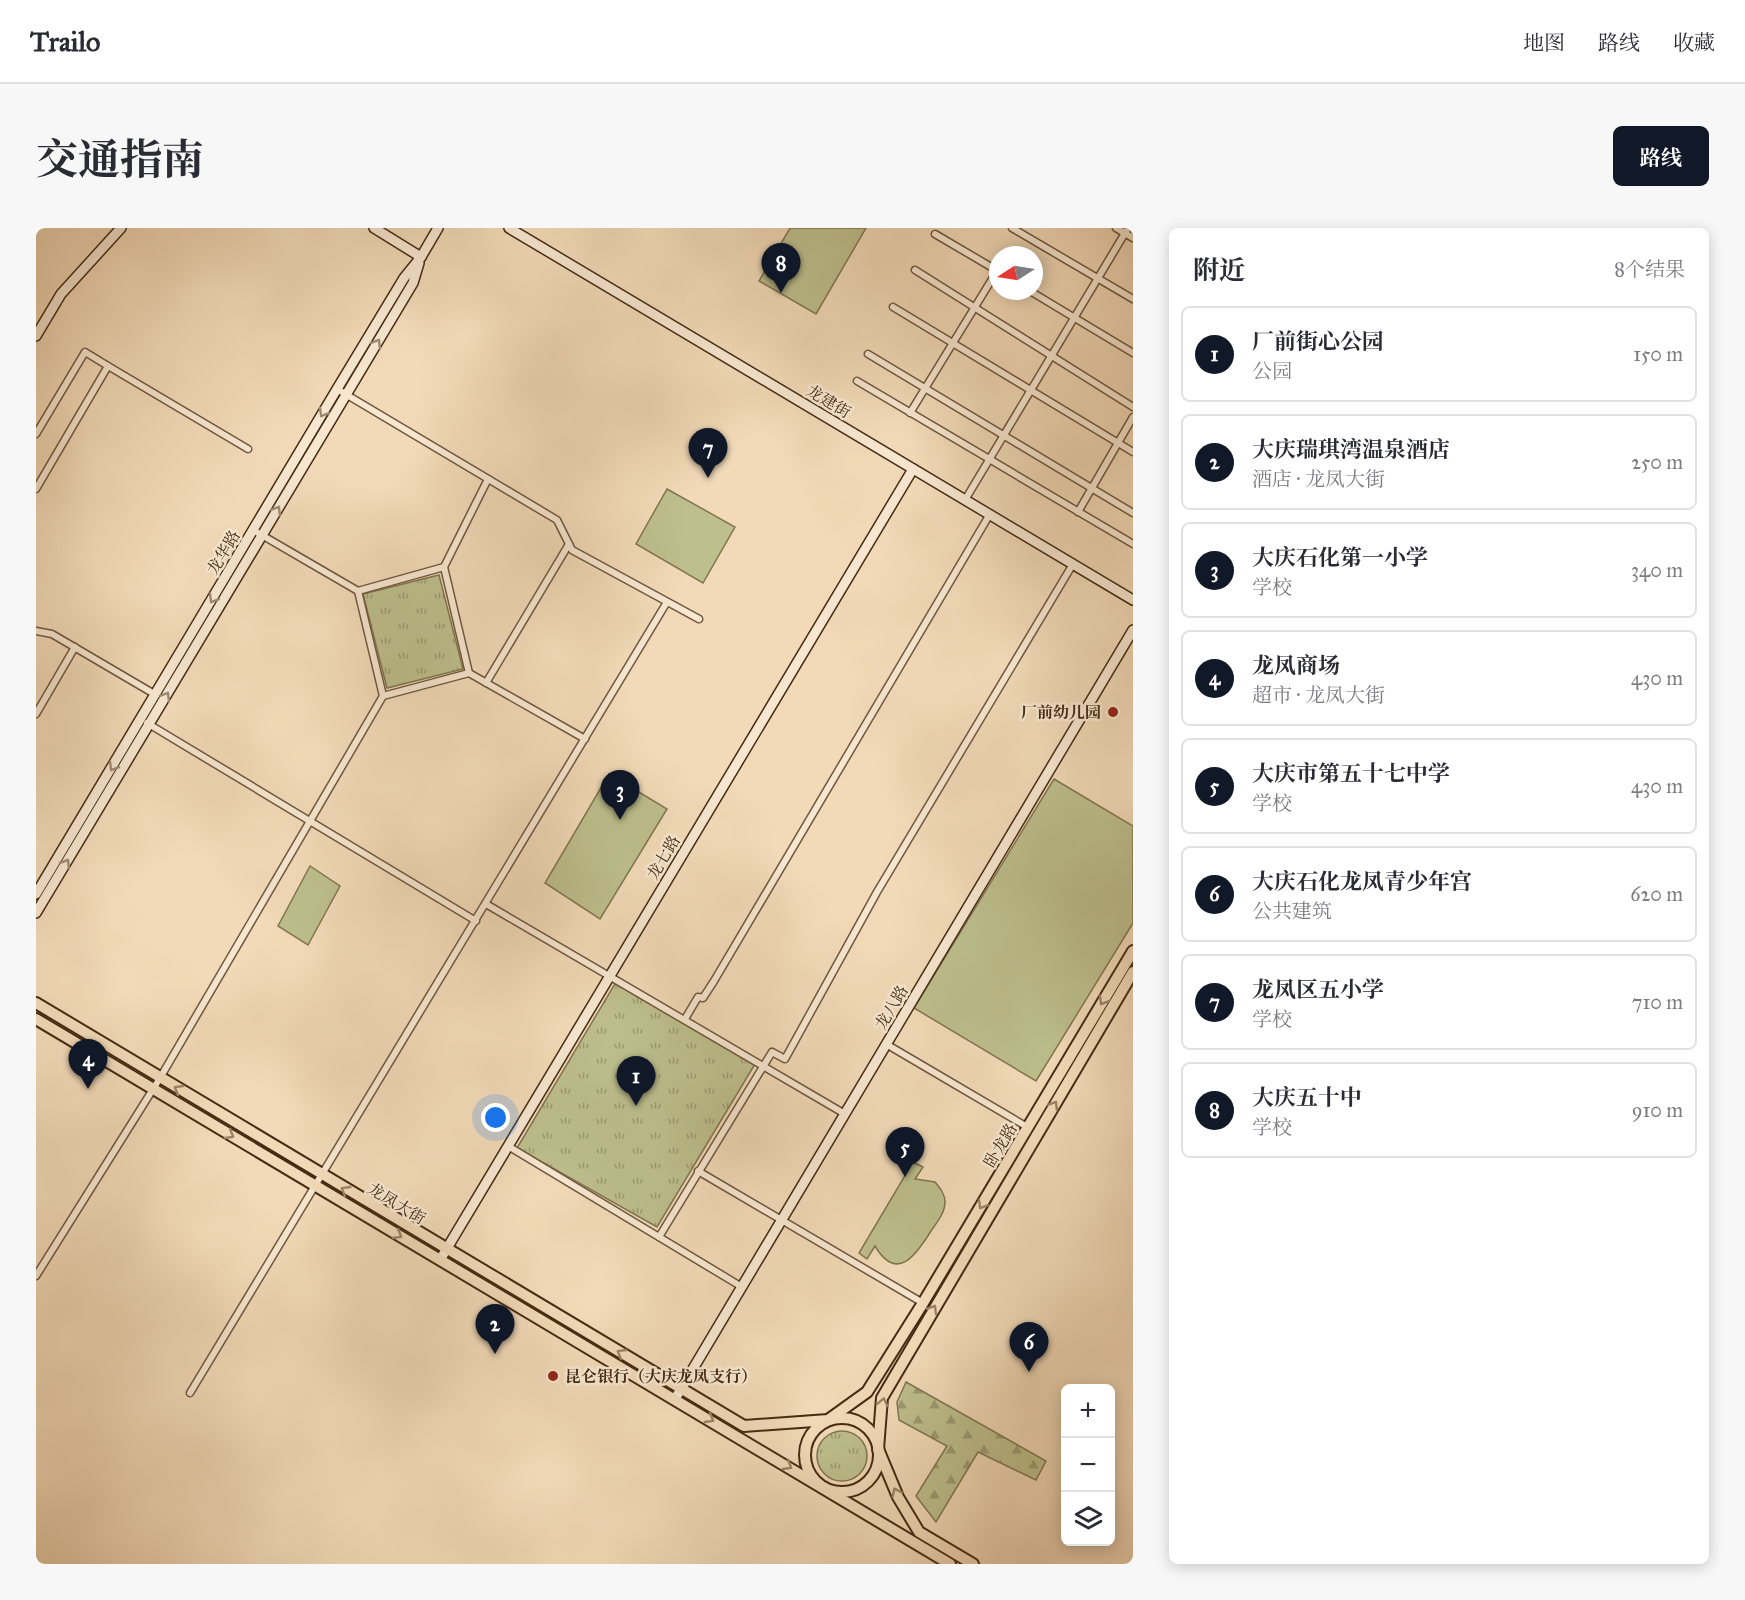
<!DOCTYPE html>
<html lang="zh">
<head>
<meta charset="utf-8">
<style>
	body { margin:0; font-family:"IM FELL Great Primer","Noto Serif SC",serif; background:#f7f7f7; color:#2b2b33 }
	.controls { position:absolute; right:18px; bottom:18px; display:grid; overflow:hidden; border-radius:9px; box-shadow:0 3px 15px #0003 }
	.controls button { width:54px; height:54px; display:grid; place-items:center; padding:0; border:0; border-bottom:2px solid #e1e1e2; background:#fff; color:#2b2b33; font:30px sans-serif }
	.compass { position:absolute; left:953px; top:18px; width:54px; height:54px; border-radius:50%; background:#fff; box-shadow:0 3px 15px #0003; rotate:258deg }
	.you { position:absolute; left:460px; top:890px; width:21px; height:21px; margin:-15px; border:4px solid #fff; border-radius:50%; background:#1a73e8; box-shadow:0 0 0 9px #1a73e833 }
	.badge { display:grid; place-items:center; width:39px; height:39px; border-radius:50%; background:#111827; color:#fff; font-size:20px; font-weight:700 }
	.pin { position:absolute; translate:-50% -50px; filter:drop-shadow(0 2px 3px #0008) }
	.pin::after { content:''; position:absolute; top:32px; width:21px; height:18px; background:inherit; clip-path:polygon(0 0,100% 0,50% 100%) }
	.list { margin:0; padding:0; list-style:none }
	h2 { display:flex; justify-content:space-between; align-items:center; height:78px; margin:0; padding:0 24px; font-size:26px }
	h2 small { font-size:20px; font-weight:400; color:#7c7c81 }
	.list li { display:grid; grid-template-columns:39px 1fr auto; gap:18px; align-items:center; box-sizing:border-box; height:96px; margin:0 12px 12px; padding:0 12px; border:2px solid #e1e1e2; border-radius:9px }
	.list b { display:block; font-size:22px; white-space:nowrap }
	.list p { margin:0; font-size:20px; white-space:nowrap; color:#7c7c81 }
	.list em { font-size:20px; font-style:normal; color:#7c7c81 }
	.icon { flex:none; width:33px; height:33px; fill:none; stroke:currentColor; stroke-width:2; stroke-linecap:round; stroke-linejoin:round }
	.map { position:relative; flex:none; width:1097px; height:1336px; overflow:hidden; border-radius:9px }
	header { display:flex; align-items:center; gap:36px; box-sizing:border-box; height:84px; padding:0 30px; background:#fff; border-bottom:2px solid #e1e1e2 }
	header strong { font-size:28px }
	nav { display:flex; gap:33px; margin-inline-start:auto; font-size:21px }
	.intro { display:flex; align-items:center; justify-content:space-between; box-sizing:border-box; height:144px; padding:0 36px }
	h1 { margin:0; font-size:42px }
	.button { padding:15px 27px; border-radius:9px; background:#111827; color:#fff; font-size:21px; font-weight:700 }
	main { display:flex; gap:36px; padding:0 36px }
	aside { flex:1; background:#fff; border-radius:9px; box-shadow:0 3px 15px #0003 }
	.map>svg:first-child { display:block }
</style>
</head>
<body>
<header>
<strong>Trailo</strong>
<nav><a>地图</a><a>路线</a><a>收藏</a></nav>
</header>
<div class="intro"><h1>交通指南</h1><a class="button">路线</a></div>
<main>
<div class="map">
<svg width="1097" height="1336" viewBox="0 0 1097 1336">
	<defs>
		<pattern id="grass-tufts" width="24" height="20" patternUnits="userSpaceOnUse" patternTransform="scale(1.5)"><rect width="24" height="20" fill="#bdbf8d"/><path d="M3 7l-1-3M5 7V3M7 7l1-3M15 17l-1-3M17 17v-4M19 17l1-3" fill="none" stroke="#9b9b72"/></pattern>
		<pattern id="forest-firs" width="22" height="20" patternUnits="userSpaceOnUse" patternTransform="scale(1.5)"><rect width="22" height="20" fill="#bdbf8d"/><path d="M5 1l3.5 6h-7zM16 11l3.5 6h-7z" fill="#9b9b72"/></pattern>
	</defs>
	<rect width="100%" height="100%" fill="#f2dab8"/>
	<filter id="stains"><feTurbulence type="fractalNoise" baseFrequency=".00333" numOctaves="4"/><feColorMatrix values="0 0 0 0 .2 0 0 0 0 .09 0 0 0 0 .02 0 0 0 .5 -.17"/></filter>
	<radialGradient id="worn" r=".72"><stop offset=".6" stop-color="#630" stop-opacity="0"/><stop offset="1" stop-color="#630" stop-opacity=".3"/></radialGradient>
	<g fill="url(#grass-tufts)" stroke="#817550" stroke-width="1.5">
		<polygon points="403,347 427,441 351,460 327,366"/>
		<polygon points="580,754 719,836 621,999 481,920"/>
		<circle cx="806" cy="1228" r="25"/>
	</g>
	<polygon fill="url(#forest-firs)" stroke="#817550" stroke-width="1.5" points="870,1154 1010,1233 1000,1252 942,1224 900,1294 880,1268 911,1218 863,1192 861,1174"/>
	<g fill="#bdbf8d" stroke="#817550" stroke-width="1.5">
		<polygon points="754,0 830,0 780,86 723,53"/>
		<polygon points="631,261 699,299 667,355 600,316"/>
		<polygon points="573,546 631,581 564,691 509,655"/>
		<polygon points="1018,551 1097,598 1097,695 1000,853 878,780"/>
		<polygon points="274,638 304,658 272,717 242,698"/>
		<path d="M877 934 887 939 879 951 899 954C904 960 909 966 909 974 909 985 901 994 895 1003 880 1027 861 1055 839 1018L831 1031 823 1025Z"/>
	</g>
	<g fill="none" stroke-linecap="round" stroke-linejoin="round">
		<defs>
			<g id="street">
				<polyline points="976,0 1097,71"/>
				<polyline points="1080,0 1097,10"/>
				<polyline points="899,6 962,43"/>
				<polyline points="879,42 1097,179"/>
				<polyline points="994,63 1097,125"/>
				<polyline points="857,79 1097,224"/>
				<polyline points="832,126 1097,285"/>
				<polyline points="72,138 212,221"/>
				<polyline points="821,153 1097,316"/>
				<polyline points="301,161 521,292 536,322 663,391"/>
				<polyline points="874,185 961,43"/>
				<polyline points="0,206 49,124 72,138 0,261"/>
				<polyline points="929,272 1092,0"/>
				<polyline points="1042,284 1097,189"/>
				<polyline points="217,302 322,363"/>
				<polyline points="408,339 452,251"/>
				<polyline points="0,403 16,406 120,467"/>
				<polyline points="433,445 549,511"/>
				<polyline points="450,455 533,316"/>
				<polyline points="0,486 39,419"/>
				<polyline points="111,495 440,693"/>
				<polyline points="450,676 809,886"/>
				<polyline points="649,791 662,769 667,770 678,753 954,286"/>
				<polyline points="850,816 993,900"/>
				<polyline points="472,918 706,1059"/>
				<polyline points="662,943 887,1075"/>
				<polyline points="623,1009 736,824 749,831 841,664 1037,336"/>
				<polyline points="0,1048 124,850 347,468 322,363 408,339 433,445 347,468"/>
				<polyline points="154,1165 631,374"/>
			</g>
			<g id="secondary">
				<polyline points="338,0 385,29"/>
				<polyline points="473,0 1097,372"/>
				<polyline points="0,108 25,66 85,0"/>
				<polyline points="0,666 301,161 368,50 385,29 402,0"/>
				<polyline points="0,685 377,55 383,35"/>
				<polyline points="404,1032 877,241"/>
				<polyline points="639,1171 1097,402"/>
			</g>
			<g id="primary">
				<polyline points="0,775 708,1198 792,1192 831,1164 887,1075 1097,723"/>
				<polyline points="0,791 914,1336"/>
				<circle cx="806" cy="1227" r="37"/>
				<polyline points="937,1336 883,1304 862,1269 842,1221 846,1170 1097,744"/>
			</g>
		</defs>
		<use href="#street" stroke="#70573c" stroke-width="9"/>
		<use href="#secondary" stroke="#452b12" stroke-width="12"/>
		<use href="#primary" stroke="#452b12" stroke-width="14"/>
		<use href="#street" stroke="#f7e7d1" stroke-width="6"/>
		<use href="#secondary" stroke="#f7e7d1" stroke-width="9"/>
		<use href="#primary" stroke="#f2dab8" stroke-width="10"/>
	</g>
	<defs><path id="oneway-chevron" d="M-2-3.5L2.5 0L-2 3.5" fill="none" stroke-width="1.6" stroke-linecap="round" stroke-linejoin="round" transform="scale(1.5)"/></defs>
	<g stroke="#9e8972">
		<use href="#oneway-chevron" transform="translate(341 115) rotate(-59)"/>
		<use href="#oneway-chevron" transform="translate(287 185) rotate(121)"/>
		<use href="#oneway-chevron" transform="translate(241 282) rotate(-59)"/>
		<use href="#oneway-chevron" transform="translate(177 371) rotate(121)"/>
		<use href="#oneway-chevron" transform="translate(130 468) rotate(-59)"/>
		<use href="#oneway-chevron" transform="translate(77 539) rotate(121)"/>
		<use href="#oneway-chevron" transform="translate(30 635) rotate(-59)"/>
	</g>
	<g stroke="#9c8265">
		<use href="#oneway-chevron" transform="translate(1067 773) rotate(121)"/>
		<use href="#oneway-chevron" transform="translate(142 861) rotate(-149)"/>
		<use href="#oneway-chevron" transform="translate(1018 877) rotate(-59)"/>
		<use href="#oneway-chevron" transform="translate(194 907) rotate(31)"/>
		<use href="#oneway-chevron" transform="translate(309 962) rotate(-149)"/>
		<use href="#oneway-chevron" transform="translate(946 977) rotate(121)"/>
		<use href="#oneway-chevron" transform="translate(362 1007) rotate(31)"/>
		<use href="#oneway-chevron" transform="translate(897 1081) rotate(-59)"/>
		<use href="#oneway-chevron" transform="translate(585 1125) rotate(-149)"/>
		<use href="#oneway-chevron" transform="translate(847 1174) rotate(-78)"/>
		<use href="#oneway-chevron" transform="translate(674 1191) rotate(30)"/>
		<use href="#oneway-chevron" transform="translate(752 1238) rotate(31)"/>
		<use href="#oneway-chevron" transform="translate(860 1264) rotate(-115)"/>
	</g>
	<g fill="#8f2418" stroke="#f7e7d1" stroke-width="2">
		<circle cx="1077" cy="484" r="6"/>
		<circle cx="517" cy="1148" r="6"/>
	</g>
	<g text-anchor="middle" stroke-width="5" stroke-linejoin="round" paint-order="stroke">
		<g font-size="16" fill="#452b12" stroke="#f7e7d1">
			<text transform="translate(793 173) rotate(31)" y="6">龙建街</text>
			<text transform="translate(187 324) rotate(-59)" y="6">龙华路</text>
			<text transform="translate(627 629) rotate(-59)" y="6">龙七路</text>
			<text transform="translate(855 779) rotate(-59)" y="6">龙八路</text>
			<text transform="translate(964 917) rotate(-59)" y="6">卧龙路</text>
			<text transform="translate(361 975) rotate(31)" y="6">龙凤大街</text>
		</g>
		<g font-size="16" font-weight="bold" fill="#452b12" stroke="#f7e7d1" text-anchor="end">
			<text x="1065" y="490">厂前幼儿园</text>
			<text x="529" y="1154" text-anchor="start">昆仑银行（大庆龙凤支行）</text>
		</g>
	</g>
	<rect width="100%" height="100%" filter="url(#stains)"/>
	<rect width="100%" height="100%" fill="url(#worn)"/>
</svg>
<div class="controls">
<button>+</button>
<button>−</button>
<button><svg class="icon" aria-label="layers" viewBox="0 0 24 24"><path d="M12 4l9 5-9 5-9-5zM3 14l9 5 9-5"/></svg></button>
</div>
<svg class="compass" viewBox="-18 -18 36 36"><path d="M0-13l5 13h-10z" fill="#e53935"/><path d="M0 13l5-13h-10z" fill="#7c7c81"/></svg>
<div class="you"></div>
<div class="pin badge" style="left:600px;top:878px">1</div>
<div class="pin badge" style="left:459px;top:1126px">2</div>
<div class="pin badge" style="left:584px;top:592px">3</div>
<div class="pin badge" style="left:52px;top:861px">4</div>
<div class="pin badge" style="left:869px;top:949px">5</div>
<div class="pin badge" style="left:993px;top:1144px">6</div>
<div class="pin badge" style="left:672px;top:250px">7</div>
<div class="pin badge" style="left:745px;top:65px">8</div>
</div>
<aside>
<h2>附近<small>8个结果</small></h2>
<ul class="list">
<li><span class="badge">1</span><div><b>厂前街心公园</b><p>公园</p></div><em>150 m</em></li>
<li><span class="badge">2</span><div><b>大庆瑞琪湾温泉酒店</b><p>酒店 · 龙凤大街</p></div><em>250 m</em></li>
<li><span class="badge">3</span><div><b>大庆石化第一小学</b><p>学校</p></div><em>340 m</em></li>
<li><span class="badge">4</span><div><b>龙凤商场</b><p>超市 · 龙凤大街</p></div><em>430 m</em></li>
<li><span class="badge">5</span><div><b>大庆市第五十七中学</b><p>学校</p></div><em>430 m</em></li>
<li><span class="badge">6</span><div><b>大庆石化龙凤青少年宫</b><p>公共建筑</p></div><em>620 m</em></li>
<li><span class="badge">7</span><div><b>龙凤区五小学</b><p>学校</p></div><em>710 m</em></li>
<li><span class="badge">8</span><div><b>大庆五十中</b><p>学校</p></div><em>910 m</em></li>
</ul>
</aside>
</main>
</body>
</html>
